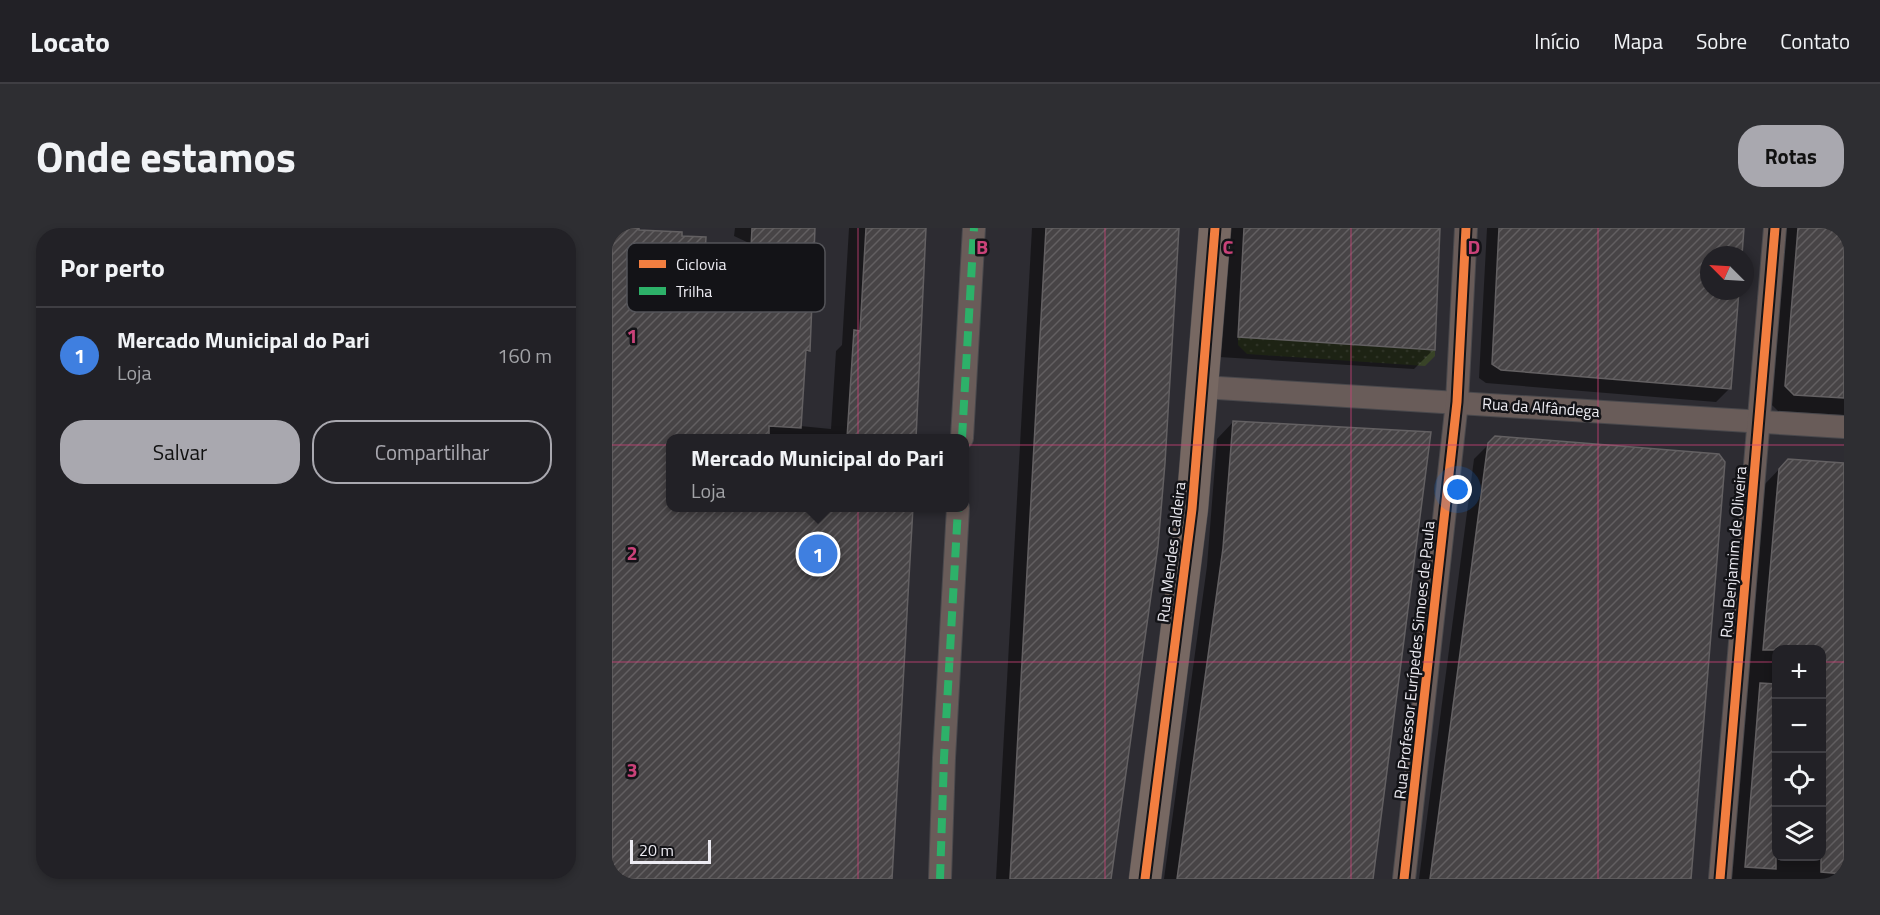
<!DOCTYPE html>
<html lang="pt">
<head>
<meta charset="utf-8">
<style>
	body { margin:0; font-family:"Titillium Web",sans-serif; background:#2e2e32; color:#f1f3f6 }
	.controls { position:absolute; right:18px; bottom:18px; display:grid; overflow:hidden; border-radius:12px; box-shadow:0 3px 9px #0003 }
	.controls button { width:54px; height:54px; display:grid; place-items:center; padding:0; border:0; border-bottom:2px solid #3f3e43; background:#222126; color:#f1f3f6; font:30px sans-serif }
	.compass { position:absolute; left:1088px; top:18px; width:54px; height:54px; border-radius:50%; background:#222126; box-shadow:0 3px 9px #0003; rotate:294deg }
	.scale { position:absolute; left:18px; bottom:15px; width:81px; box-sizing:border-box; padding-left:6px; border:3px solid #ecebf2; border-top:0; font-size:16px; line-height:21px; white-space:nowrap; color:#ecebf2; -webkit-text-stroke:4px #131317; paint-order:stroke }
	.you { position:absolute; left:846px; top:262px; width:21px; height:21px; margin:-15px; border:4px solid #fff; border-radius:50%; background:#1a73e8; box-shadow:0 0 0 9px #1a73e833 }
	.badge { display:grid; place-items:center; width:39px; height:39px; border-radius:50%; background:#a9a8af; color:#fff; font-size:20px; font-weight:700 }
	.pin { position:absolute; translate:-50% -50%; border:3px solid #fff; box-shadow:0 2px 6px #0006 }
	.popup { position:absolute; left:54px; top:206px; width:303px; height:78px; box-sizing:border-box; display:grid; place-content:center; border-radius:12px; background:#222126; filter:drop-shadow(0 2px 4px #0005); font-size:20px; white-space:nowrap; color:#a2a3a7 }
	.popup b { font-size:22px; color:#f1f3f6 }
	.popup::after { content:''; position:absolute; left:50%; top:100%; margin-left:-12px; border:12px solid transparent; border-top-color:#222126 }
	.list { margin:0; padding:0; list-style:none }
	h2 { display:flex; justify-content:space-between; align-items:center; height:78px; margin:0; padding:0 24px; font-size:26px }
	h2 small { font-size:20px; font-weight:400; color:#a2a3a7 }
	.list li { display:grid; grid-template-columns:39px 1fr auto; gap:18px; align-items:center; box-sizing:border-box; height:96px; padding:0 24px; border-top:2px solid #3f3e43 }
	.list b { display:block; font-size:22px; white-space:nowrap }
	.list p { margin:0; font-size:20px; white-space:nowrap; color:#a2a3a7 }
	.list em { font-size:20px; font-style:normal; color:#a2a3a7 }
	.actions { display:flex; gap:12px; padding:18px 24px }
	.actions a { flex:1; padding:14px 0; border:2px solid #a9a8af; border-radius:24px; text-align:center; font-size:21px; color:#a9a8af }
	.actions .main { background:#a9a8af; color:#111 }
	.icon { flex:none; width:33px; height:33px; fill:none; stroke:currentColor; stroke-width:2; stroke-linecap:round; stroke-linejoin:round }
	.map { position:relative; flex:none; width:1232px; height:651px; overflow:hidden; border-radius:24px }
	header { display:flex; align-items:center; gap:36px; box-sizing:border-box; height:84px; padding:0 30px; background:#222126; border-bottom:2px solid #3f3e43 }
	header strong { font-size:28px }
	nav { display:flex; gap:33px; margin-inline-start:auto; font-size:21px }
	.intro { display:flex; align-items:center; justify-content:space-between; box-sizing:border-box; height:144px; padding:0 36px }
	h1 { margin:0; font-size:42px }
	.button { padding:15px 27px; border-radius:24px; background:#a9a8af; color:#111; font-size:21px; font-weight:700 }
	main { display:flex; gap:36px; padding:0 36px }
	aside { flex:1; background:#222126; border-radius:24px; box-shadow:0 3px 9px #0003 }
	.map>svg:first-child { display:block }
</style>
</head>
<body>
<header>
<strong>Locato</strong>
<nav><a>Início</a><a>Mapa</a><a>Sobre</a><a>Contato</a></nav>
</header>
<div class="intro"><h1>Onde estamos</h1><a class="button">Rotas</a></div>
<main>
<aside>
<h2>Por perto<small></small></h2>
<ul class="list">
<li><span class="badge" style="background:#3f7fe0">1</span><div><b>Mercado Municipal do Pari</b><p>Loja</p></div><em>160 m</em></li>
</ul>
<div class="actions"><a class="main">Salvar</a><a>Compartilhar</a></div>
</aside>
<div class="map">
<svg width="1232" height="651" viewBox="0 0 1232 651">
	<defs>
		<pattern id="garden-dots" width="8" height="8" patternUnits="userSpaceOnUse" patternTransform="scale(1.5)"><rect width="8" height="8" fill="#384327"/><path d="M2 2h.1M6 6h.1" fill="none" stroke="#555e47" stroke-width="1.8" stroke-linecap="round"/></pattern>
		<pattern id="building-hatch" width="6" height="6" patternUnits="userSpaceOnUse" patternTransform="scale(1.5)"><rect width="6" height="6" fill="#474446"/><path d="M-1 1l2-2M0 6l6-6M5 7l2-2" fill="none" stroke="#625f61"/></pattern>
	</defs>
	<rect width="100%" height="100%" fill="#2d2c32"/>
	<polygon fill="url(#garden-dots)" points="626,109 823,121 823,128 813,138 635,126 626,117"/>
	<g fill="#0007" fill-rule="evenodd">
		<polygon points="0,0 25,0 88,78 119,81 121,31 137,15 122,8 123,0 202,0 197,122 192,127 188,198 219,201 224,123 230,117 237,0 313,0 303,210 59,210 59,280 279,651 0,651"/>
		<polygon points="420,0 565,0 497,651 384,651"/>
		<polygon points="614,0 826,0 822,121 802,141 607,129"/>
		<polygon points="875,0 1131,0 1129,27 1097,27 1097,63 1126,63 1118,160 1104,174 874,155 867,150"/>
		<polygon points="1171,0 1232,0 1232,187 1166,183 1157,174"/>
		<polygon points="621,194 760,651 552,651 595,338 605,211"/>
		<polygon points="877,216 1078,651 807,651 862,231"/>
		<path d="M1176 232 1232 236V651H1119L1152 257ZM1164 422H1210V628H1164Z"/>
	</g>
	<g fill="url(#building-hatch)" stroke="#636062" stroke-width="1.5">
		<polygon points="0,0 27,0 27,2 70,4 70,8 94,9 90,77 136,81 140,0 203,0 198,123 194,122 189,200 157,198 157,210 59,210 59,279 301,279 280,651 0,651"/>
		<polygon points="254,0 314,0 304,210 235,210 242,102 248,103"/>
		<polygon points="434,0 567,0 553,235 546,318 499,651 398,651"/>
		<polygon points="632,0 828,0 823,122 626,109"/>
		<polygon points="887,0 1132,0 1130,27 1097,27 1097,63 1127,63 1119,161 889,142 880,136"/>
		<polygon points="1186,0 1232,0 1232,170 1182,167 1173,158"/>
		<polygon points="621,193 819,204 761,651 565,651 611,320"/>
		<polygon points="883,208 1107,226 1113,234 1079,651 818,651 876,215"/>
		<polygon points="1176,231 1232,235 1232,646 1209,644 1209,422 1151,422 1167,241"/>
		<polygon points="1148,455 1164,456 1164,641 1133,639"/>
	</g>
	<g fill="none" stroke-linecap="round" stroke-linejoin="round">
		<defs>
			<g id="street">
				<polyline points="590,159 1232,199"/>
				<polyline points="350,210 362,0"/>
				<polyline points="328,651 332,530 346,280"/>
				<polyline points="792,651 845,174 854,0"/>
				<polyline points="1108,651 1163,0"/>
			</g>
			<polyline id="secondary" points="533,651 580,281 603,0"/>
		</defs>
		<use href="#street" stroke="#49484c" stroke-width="24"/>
		<use href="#secondary" stroke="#49484c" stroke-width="33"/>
		<use href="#street" stroke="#695c59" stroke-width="22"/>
		<use href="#secondary" stroke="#776862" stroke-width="32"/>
		<g stroke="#2db169" stroke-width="8" stroke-dasharray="15 8" stroke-linecap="butt">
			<polyline points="350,210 362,0"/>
			<polyline points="328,651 332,530 346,280"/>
		</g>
		<defs>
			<g id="cycleway">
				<polyline points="533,651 580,281 603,0"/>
				<polyline points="792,651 845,174 854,0"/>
				<polyline points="1108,651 1163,0"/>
			</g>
		</defs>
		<use href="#cycleway" stroke="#131317" stroke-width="13"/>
		<use href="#cycleway" stroke="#f27e40" stroke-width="9"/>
	</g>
	<path fill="none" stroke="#ca4279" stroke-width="1.5" stroke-opacity="0.55" d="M246 0V651M493 0V651M739 0V651M986 0V651M0 217H1232M0 434H1164M1210 434H1232"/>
	<g text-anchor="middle" stroke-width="5" stroke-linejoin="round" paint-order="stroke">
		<g font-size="16" fill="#ecebf2" stroke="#131317">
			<text transform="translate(929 179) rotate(4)" y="6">Rua da Alfândega</text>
			<text transform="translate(559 324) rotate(-83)" y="6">Rua Mendes Caldeira</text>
			<text transform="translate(1121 324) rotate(-85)" y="6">Rua Benjamim de Oliveira</text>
			<text transform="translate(802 432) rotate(-84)" y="6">Rua Professor Eurípedes Simoes de Paula</text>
		</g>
	</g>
	<rect x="15" y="15" width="198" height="69" rx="9" fill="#131317" stroke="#545459" stroke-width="1.5"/>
	<rect x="27" y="32" width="27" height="8" fill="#f27e40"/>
	<rect x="27" y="59" width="27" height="8" fill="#2db169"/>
	<g font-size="16" fill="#ecebf2">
		<text x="64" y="42">Ciclovia</text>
		<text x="64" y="69">Trilha</text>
	</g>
	<g font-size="20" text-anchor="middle" font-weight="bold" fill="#ca4279" stroke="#131317" stroke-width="5" stroke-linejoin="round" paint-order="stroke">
		<text x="370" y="26">B</text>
		<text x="616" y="26">C</text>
		<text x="862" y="26">D</text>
		<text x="20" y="115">1</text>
		<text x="20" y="332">2</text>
		<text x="20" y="549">3</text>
	</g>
</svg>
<div class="controls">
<button>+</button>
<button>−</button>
<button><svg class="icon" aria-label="locate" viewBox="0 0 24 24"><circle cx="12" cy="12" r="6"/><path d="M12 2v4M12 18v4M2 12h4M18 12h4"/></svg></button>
<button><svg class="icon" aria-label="layers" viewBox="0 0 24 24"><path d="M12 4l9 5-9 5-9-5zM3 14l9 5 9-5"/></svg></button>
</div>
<svg class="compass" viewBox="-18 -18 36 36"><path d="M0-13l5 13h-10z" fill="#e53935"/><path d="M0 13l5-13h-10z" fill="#a2a3a7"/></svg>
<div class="scale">20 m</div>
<div class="you"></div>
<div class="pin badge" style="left:206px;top:326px;background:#3f7fe0">1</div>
<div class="popup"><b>Mercado Municipal do Pari</b>Loja</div>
</div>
</main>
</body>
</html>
